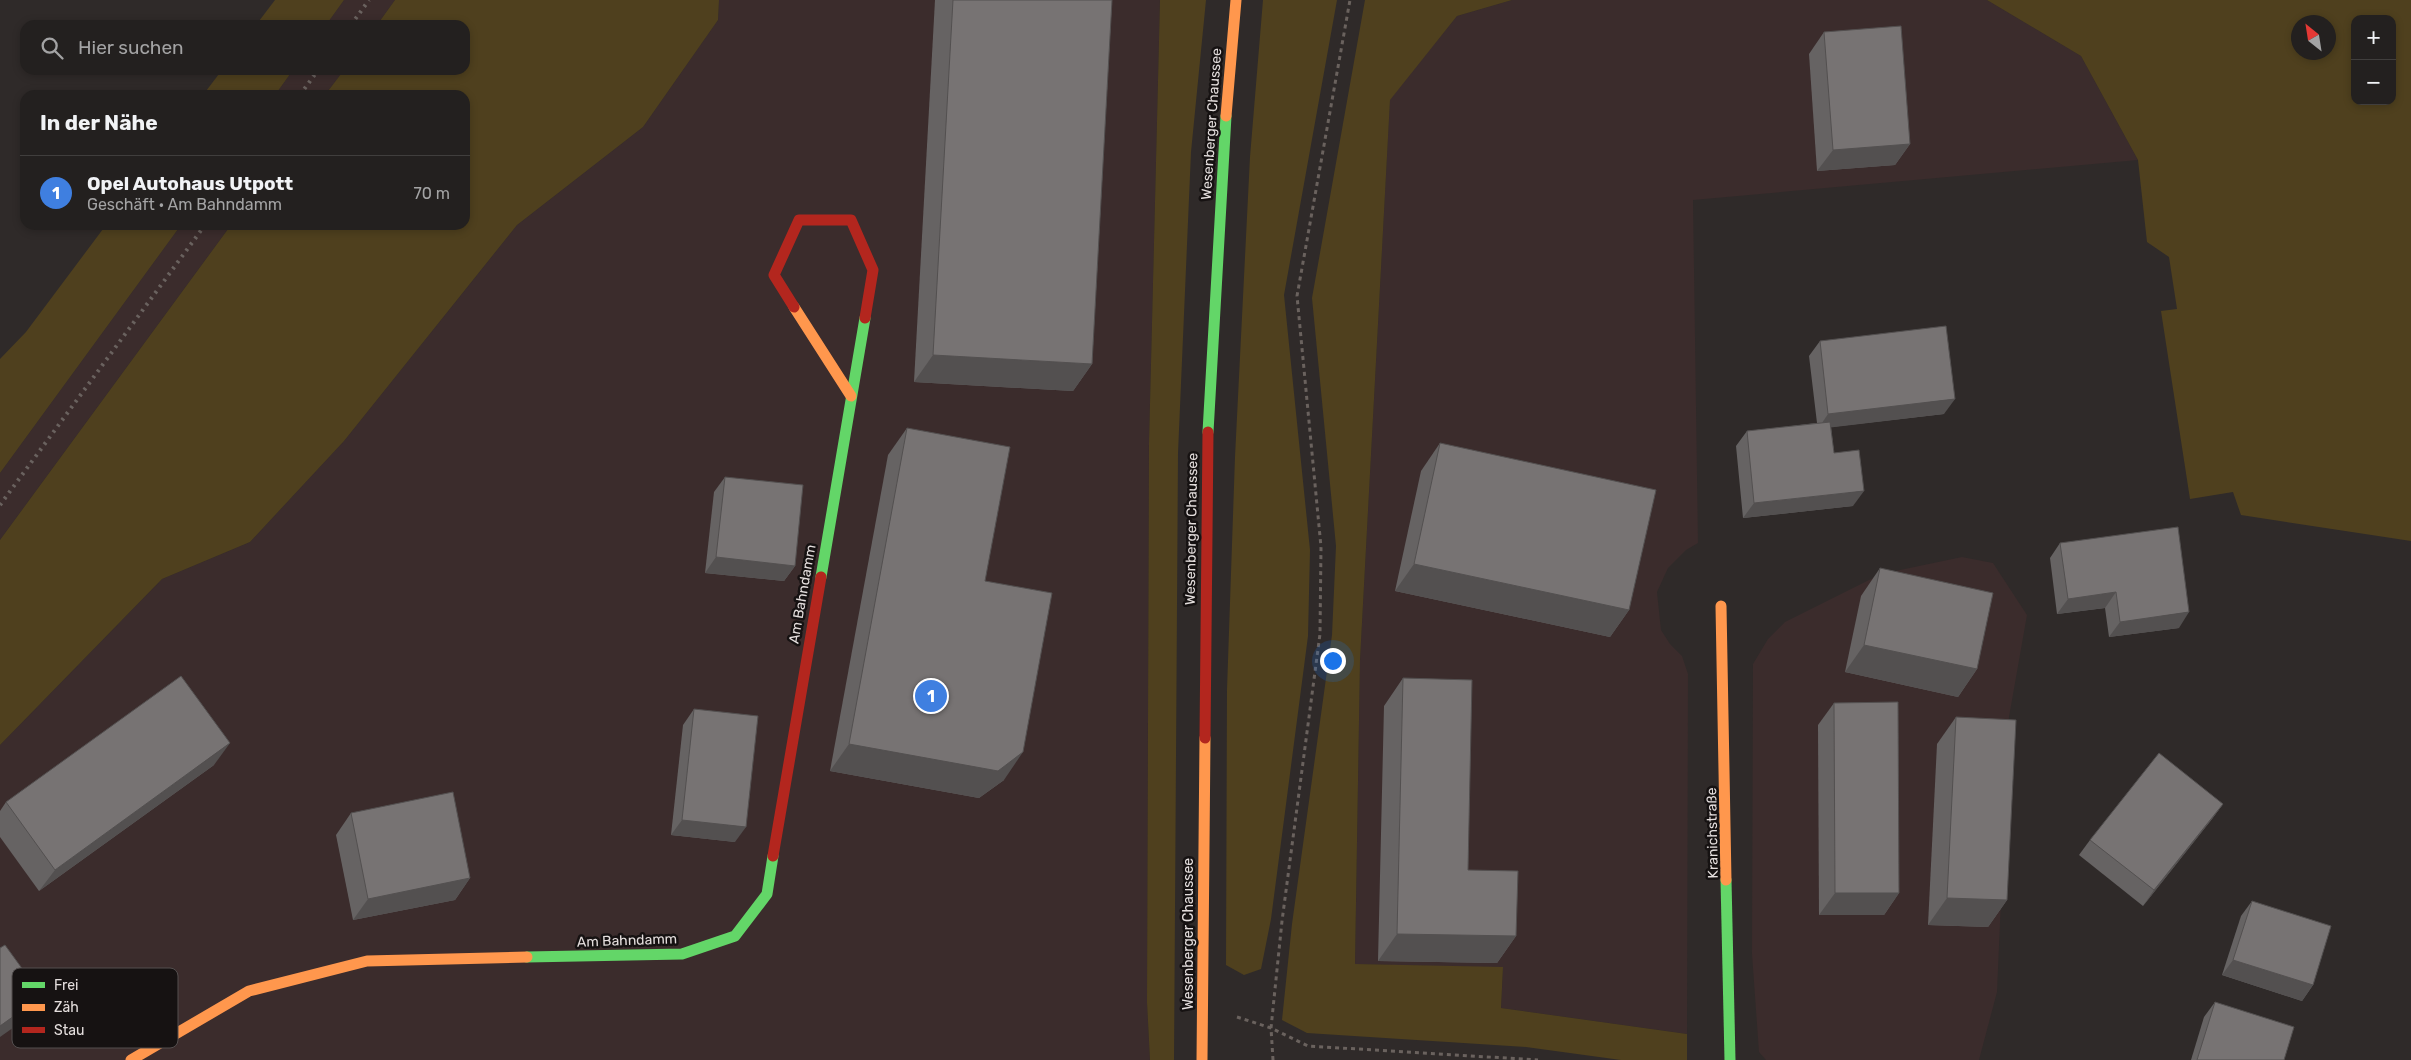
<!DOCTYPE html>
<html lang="de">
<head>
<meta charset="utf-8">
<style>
	body { margin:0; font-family:Rubik,sans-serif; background:#2f2d2c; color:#f1f3f6 }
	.controls { position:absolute; right:15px; top:15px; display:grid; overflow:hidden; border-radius:10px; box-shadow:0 2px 8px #0003 }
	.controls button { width:45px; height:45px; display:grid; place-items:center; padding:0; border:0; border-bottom:1px solid #403e3d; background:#23201f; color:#f1f3f6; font:25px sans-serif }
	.compass { position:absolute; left:2291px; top:15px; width:45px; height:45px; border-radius:50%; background:#23201f; box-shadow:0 2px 8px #0003; rotate:330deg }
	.you { position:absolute; left:1332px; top:660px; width:18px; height:18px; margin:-12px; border:4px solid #fff; border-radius:50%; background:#1a73e8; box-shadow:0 0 0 8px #1a73e833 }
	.badge { display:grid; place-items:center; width:32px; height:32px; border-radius:50%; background:#2563eb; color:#fff; font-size:16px; font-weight:700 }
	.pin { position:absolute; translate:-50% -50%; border:2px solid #fff; box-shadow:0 1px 5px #0006 }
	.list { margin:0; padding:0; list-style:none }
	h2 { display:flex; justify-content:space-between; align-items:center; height:65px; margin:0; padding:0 20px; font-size:21px }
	h2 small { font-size:16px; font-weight:400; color:#a3a3a4 }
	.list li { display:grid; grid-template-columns:32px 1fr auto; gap:15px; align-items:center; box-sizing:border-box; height:75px; padding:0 20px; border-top:1px solid #403e3d }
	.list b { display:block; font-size:19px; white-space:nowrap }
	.list p { margin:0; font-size:16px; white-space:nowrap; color:#a3a3a4 }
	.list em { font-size:16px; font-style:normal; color:#a3a3a4 }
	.icon { flex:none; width:28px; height:28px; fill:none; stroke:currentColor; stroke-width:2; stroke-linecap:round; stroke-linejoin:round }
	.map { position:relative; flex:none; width:2411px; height:1060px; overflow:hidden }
	.search { position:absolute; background:#23201f; box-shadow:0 2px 8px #0003; left:20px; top:20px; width:450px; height:55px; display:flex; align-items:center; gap:12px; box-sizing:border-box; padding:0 18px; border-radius:15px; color:#a3a3a4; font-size:19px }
	.panel { position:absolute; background:#23201f; box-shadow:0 2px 8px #0003; left:20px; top:90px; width:450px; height:140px; border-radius:15px }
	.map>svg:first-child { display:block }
</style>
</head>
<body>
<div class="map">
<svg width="2411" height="1060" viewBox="0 0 2411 1060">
	<rect width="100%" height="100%" fill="#2f2a29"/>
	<g fill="#3b2c2c">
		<polygon points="344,0 395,0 377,25 326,25"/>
		<polygon points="719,0 1160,0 1149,444 1147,1002 1150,1060 0,1060 0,745 162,579 250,542 344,441 517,225 643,127 718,20"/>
		<polygon points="1512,0 1987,0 2081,56 2138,160 1693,200 1698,543 1686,550 1668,568 1657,592 1661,630 1670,644 1682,656 1688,674 1687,1034 1501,1008 1503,968 1355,964 1360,660 1390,99 1457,16"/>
		<polygon points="293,70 344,70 325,95 275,95"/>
		<polygon points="181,225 231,225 0,540 0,473"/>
		<polygon points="1962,557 1993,563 2027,615 2009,717 1997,992 1979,1060 1766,1060 1759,1052 1752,954 1753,664 1768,639 1785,622 1881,574"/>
	</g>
	<g fill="#4f401e" fill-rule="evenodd">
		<polygon points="275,0 344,0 326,25 256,25"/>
		<polygon points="395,0 719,0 718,20 643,127 517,225 344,441 250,542 162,579 0,745 0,540 231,225 465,225 465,95 325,95 344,70 465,70 465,25 377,25"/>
		<polygon points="1160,0 1206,0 1191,152 1178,453 1174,1060 1150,1060 1147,1002 1149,444"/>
		<polygon points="1263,0 1337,0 1284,295 1310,550 1308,636 1271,919 1261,969 1244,975 1226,965 1227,690 1235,457 1250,157"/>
		<polygon points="1365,0 1512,0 1457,16 1390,100 1360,660 1355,964 1503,967 1501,1008 1687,1034 1687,1060 1621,1060 1526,1047 1307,1033 1282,1020 1292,924 1332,635 1336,546 1312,298"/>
		<path d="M1987 0H2411V541L2241 515 2233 492 2190 499 2161 311 2177 309 2169 257 2147 242 2138 160 2081 56ZM2355 19H2392V101H2355ZM2298 22H2328V52H2298Z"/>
		<polygon points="222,70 293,70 275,95 203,95"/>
		<polygon points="106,225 181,225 0,473 0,359 26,332"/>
	</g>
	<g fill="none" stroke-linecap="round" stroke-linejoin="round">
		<g stroke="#6a625e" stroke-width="3" stroke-dasharray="4 4" stroke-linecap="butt">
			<polyline points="1237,1017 1271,1028 1308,1046 1538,1060"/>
			<polyline points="1273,1060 1271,1028 1282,921 1320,634 1321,547 1297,296 1350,0"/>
		</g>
		<g stroke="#63d668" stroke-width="11">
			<polyline points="1208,432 1226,116"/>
			<polyline points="821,577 865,318"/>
			<polyline points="1726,880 1730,1060"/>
			<polyline points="527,957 682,954 735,936 767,894 773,856"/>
		</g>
		<g stroke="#ff974d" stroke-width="11">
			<polyline points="1226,116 1236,0"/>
			<polyline points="794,307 851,396"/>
			<polyline points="1721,606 1726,880"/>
			<polyline points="131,1060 249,991 367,961 527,957"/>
			<polyline points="1202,1060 1205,738"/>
		</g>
		<g stroke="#b3261e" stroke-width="11">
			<polyline points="794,307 774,275 799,220 851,220 873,270 865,318"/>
			<polyline points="1205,738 1208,432"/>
			<polyline points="773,856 821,577"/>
		</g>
		<g stroke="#6a625f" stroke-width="4" stroke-dasharray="2.5 5" stroke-linecap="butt">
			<polyline points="351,25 369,0"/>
			<polyline points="300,95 318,70"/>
			<polyline points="0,505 205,225"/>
		</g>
	</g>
	<g fill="#666363">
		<polygon points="935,0 1112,0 1092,364 1073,391 914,382"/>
		<polygon points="1824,32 1910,144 1895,165 1817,171 1809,54"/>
		<polygon points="1820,341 1944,414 1831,427 1834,453 1853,506 1743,518 1736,446 1747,431 1817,423 1809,356"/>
		<polygon points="907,428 985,581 1004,780 979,798 830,771 888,455"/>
		<polygon points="1440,443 1629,610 1610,637 1395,591 1421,471"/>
		<polygon points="725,477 795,566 784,581 705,573 714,492"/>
		<polygon points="2060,543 2179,628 2109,637 2105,608 2057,614 2050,558"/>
		<polygon points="1880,568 1977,669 1958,697 1845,672 1861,596"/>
		<polygon points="1403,678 1468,870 1516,936 1497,963 1378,961 1384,706"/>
		<polygon points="1834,703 1899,893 1884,915 1819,915 1818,725"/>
		<polygon points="694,709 735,842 671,835 683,725"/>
		<polygon points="1956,717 2007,900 1988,927 1928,925 1937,744"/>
		<polygon points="214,765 39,891 0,837 0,811 6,802"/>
		<polygon points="2223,804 2212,819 2143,906 2079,855 2090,840"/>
		<polygon points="351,813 470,878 455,900 353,920 336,835"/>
		<polygon points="2252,901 2313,985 2302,1001 2222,975 2241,916"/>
		<polygon points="2215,1002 2284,1060 2191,1060 2204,1017"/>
	</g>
	<g fill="#535050">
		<polygon points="1910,144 1895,165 1817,171 1833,150"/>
		<polygon points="933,355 1092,364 1073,391 914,382"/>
		<polygon points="1955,399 1944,414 1818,429 1828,414"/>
		<polygon points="1864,491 1853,506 1743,518 1754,503"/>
		<polygon points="716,557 795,566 784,581 705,573"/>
		<polygon points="1414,564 1629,610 1610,637 1395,591"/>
		<polygon points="2116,592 2105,608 2057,614 2068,599"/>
		<polygon points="2189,612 2179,628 2109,637 2120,622"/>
		<polygon points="1864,645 1977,669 1958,697 1845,672"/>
		<polygon points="230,743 214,765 39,891 55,870"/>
		<polygon points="849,744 1023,752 1004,780 979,798 830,771"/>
		<polygon points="2223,804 2212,819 2143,906 2154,890"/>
		<polygon points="682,820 746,827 735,842 671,835"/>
		<polygon points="470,878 455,900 353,920 368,899"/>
		<polygon points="1835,893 1899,893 1884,915 1819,915"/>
		<polygon points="1947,898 2007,900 1988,927 1928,925"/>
		<polygon points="1397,934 1516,936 1497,963 1378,961"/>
		<polygon points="2233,960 2313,985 2302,1001 2222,975"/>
		<polygon points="42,996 27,1018 0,1037 0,1026"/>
	</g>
	<g fill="#777373" stroke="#535050">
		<polygon points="953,0 1112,0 1092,364 933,355"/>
		<polygon points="1901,26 1910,144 1833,150 1824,32"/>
		<polygon points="1946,326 1955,399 1828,414 1820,341"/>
		<polygon points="1830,422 1834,453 1859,450 1864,491 1754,503 1747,431"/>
		<polygon points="907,428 1010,447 985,581 1052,593 1023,752 998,771 849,744"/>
		<polygon points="1440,443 1656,490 1629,610 1414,564"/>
		<polygon points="725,477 803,485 795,566 716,557"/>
		<polygon points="2178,527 2189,612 2120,622 2116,592 2068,599 2060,543"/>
		<polygon points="1880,568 1993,593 1977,669 1864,645"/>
		<polygon points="181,676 230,743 55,870 6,802"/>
		<polygon points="1403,678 1472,680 1468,870 1518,871 1516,936 1397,934"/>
		<polygon points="1898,702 1899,893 1835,893 1834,703"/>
		<polygon points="694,709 758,716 746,827 682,820"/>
		<polygon points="1956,717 2016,720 2007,900 1947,898"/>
		<polygon points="2159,753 2223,804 2154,890 2090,840"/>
		<polygon points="453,792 470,878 368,899 351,813"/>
		<polygon points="2252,901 2331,926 2313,985 2233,960"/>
		<polygon points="5,945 42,996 0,1026 0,948"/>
		<polygon points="2215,1002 2294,1027 2284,1060 2197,1060"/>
	</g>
	<g text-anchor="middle" stroke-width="5" stroke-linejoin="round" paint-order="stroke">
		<g font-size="14" fill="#e4dedd" stroke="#161212">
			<text transform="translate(1211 124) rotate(-86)" y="5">Wesenberger Chaussee</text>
			<text transform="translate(1191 529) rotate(-89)" y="5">Wesenberger Chaussee</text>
			<text transform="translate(802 594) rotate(-80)" y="5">Am Bahndamm</text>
			<text transform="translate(1712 833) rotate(-91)" y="5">Kranichstraße</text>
			<text transform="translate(1188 934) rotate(-90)" y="5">Wesenberger Chaussee</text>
			<text transform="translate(627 940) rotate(-2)" y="5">Am Bahndamm</text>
		</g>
	</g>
	<rect x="12" y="968" width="166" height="80" rx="8" fill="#161212" stroke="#544f4f" stroke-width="1"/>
	<rect x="22" y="982" width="23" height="6" fill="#63d668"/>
	<rect x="22" y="1004" width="23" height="7" fill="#ff974d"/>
	<rect x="22" y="1027" width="23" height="6" fill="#b3261e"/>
	<g font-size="14" fill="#e4dedd">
		<text x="54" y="990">Frei</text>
		<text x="54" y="1012">Zäh</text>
		<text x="54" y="1035">Stau</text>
	</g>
</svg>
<div class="controls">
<button>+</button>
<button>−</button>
</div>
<svg class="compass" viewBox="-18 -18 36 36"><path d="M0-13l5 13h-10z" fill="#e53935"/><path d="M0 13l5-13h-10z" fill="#a3a3a4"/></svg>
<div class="you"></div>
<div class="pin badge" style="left:931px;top:696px;background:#3f7fe0">1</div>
<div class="search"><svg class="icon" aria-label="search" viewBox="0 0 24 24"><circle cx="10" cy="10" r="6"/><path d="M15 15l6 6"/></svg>Hier suchen</div>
<section class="panel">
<h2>In der Nähe<small></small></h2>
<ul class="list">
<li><span class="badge" style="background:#3f7fe0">1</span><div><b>Opel Autohaus Utpott</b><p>Geschäft · Am Bahndamm</p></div><em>70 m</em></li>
</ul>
</section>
</div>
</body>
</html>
